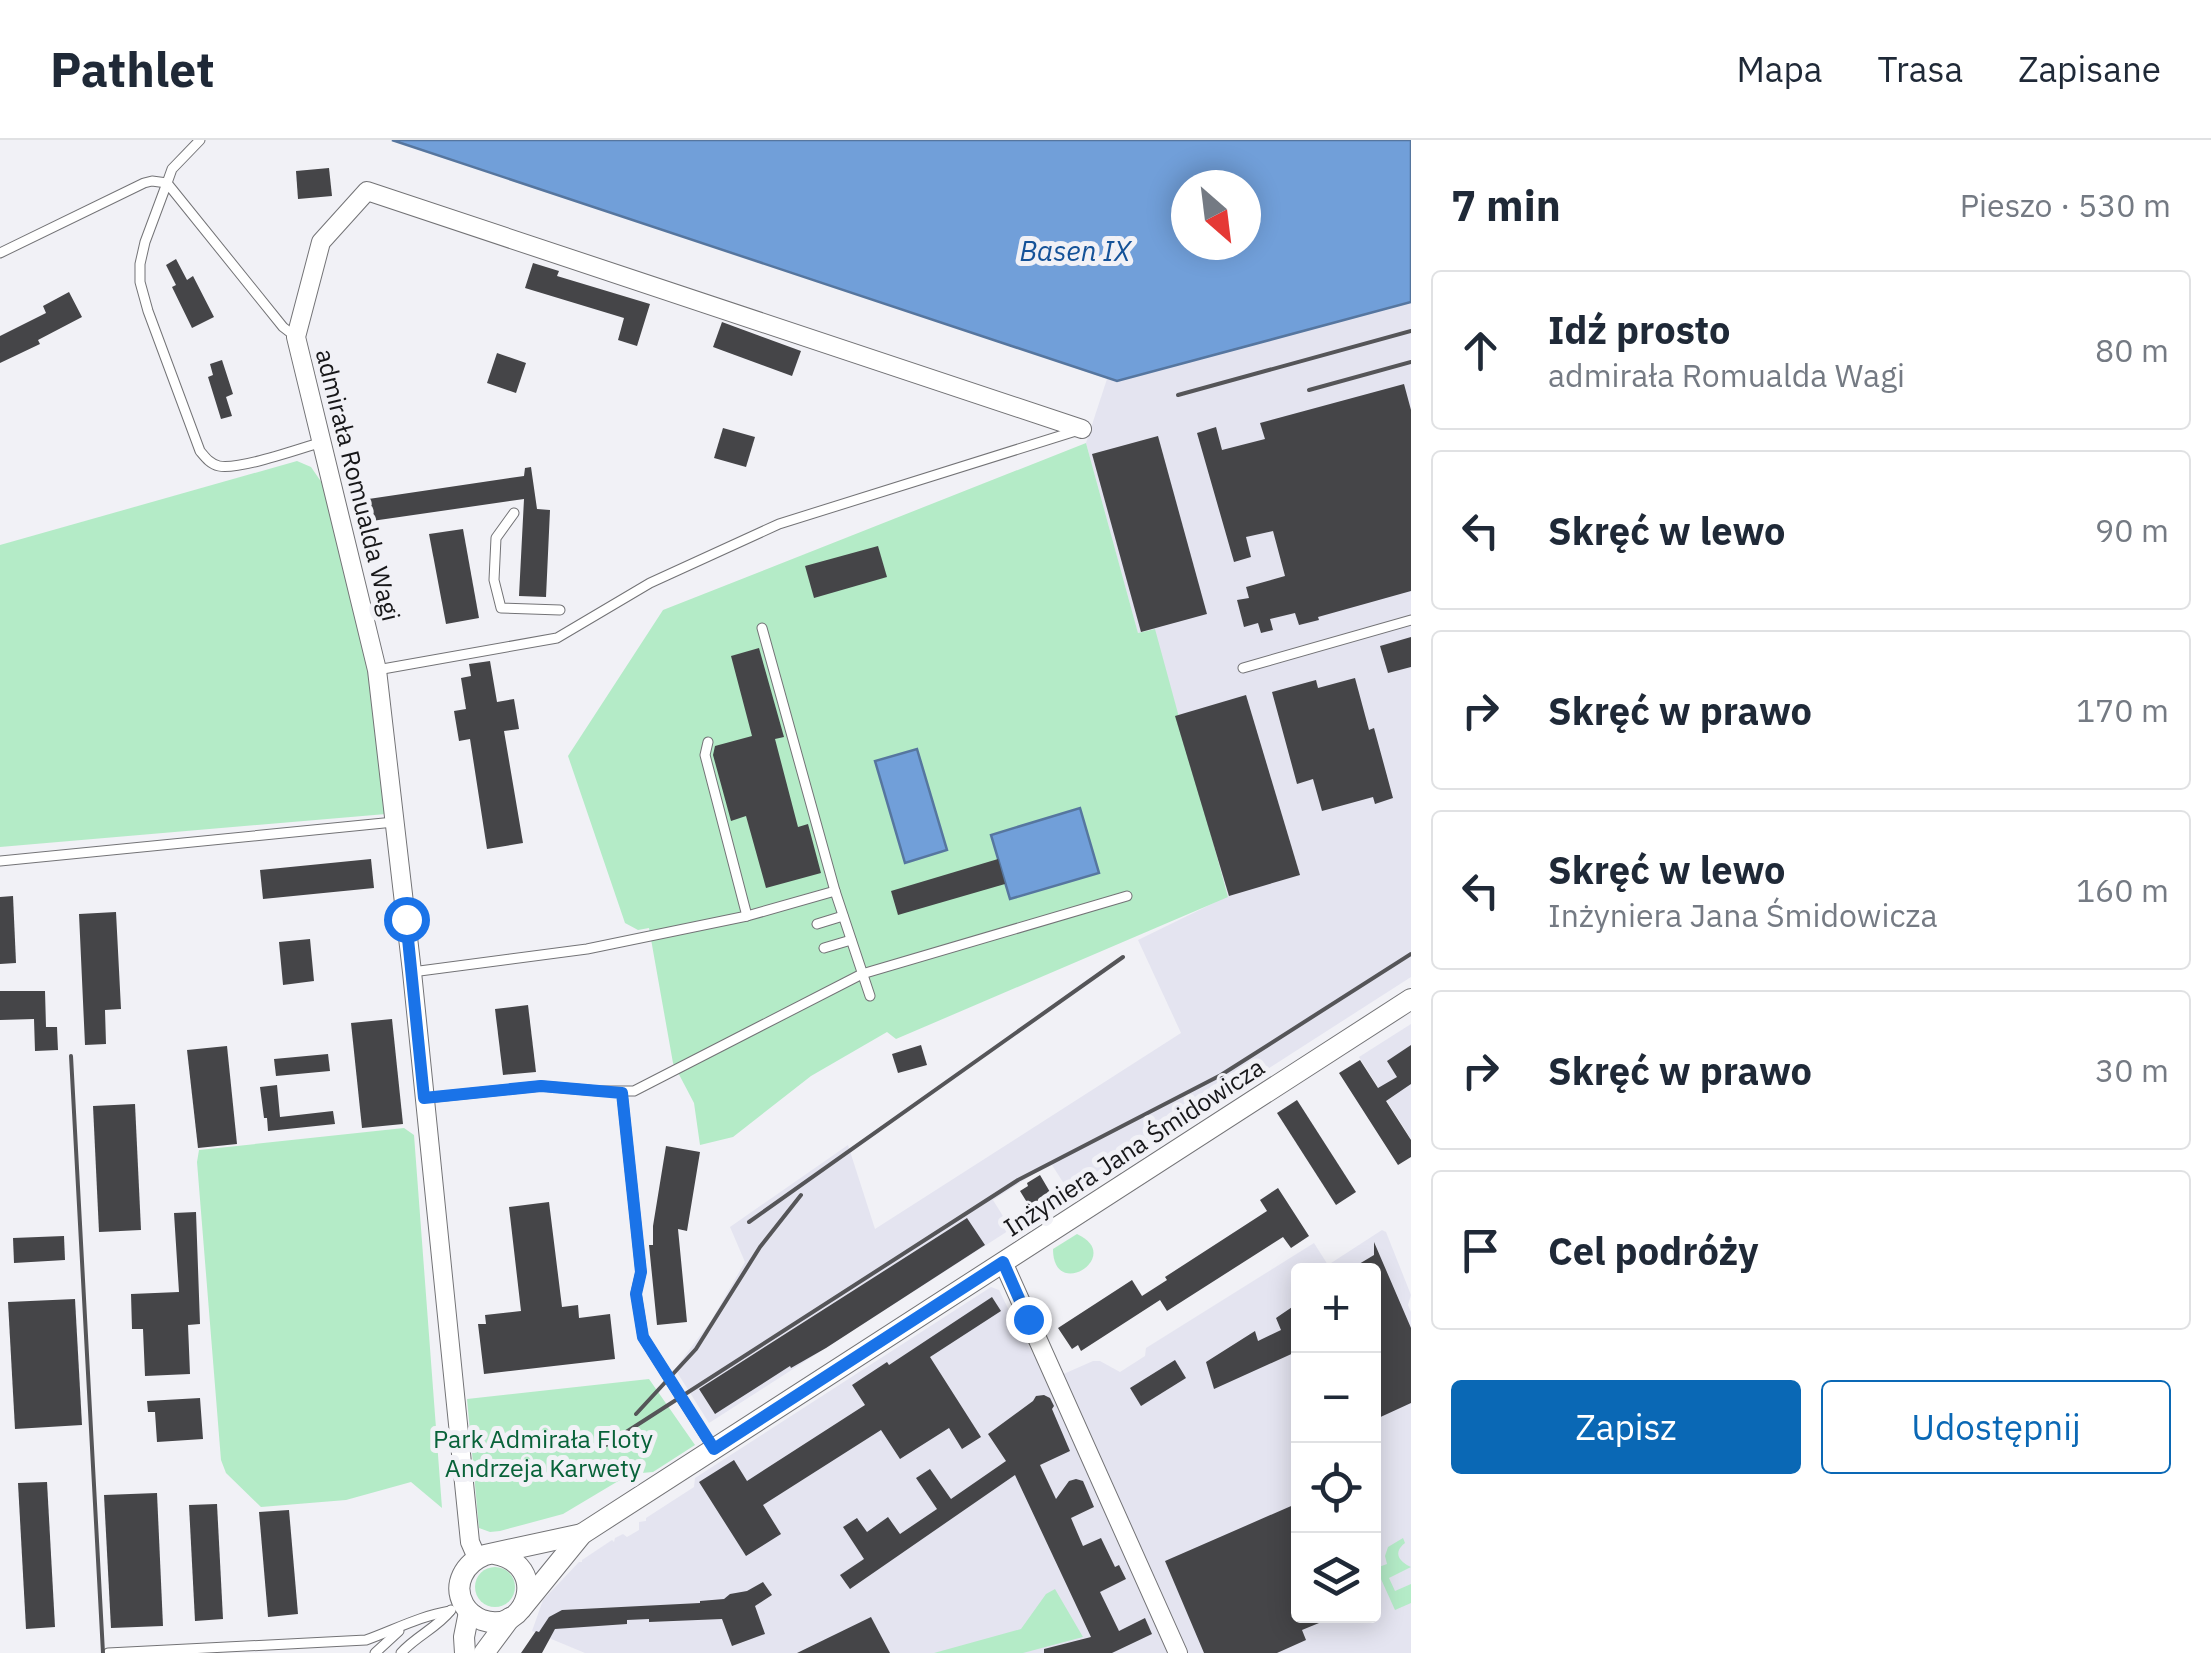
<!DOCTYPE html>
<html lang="pl">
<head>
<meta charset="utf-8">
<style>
	body { margin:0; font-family:"IBM Plex Sans",sans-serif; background:#f6f6f7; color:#1f2937 }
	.controls { position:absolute; right:30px; bottom:30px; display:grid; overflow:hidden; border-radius:10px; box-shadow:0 5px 25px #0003 }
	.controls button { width:90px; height:90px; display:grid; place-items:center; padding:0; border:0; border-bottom:2px solid #e0e1e3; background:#fff; color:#1f2937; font:50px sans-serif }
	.compass { position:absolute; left:1171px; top:30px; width:90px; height:90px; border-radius:50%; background:#fff; box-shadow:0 5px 25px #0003; rotate:152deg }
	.stop { position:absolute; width:30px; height:30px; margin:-22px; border:8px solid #1a73e8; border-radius:50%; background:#fff }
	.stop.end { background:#1a73e8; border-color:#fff; box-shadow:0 2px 10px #0008 }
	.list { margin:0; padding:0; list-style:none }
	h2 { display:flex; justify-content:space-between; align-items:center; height:130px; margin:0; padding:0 40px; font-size:42px }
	h2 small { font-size:32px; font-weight:400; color:#747a83 }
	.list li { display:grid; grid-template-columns:65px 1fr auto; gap:30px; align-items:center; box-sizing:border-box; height:160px; margin:0 20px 20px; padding:0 20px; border:2px solid #e0e1e3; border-radius:10px }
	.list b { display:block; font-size:38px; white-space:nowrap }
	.list p { margin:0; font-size:32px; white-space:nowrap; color:#747a83 }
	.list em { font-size:32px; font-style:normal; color:#747a83 }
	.actions { display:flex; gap:20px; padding:30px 40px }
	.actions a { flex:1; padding:22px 0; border:2px solid #0a68b5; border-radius:10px; text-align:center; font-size:35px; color:#0a68b5 }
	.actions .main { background:#0a68b5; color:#fff }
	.icon { flex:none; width:55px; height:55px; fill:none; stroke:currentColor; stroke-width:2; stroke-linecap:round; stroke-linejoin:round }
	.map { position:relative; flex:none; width:1411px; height:1513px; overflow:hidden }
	header { display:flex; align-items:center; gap:60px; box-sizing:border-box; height:140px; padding:0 50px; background:#fff; border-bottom:2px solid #e0e1e3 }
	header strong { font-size:48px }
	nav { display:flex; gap:55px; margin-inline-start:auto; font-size:35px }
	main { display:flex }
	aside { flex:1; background:#fff }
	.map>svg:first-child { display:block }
</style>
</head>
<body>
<header>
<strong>Pathlet</strong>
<nav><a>Mapa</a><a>Trasa</a><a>Zapisane</a></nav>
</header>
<main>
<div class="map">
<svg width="1411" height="1513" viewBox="0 0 1411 1513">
	<rect width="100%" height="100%" fill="#f1f1f6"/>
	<g fill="#e4e4f0" fill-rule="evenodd">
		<polygon points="1411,162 1411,837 1199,973 1196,969 1068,1050 1052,1025 1035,1033 993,1060 1011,1089 709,1283 675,1229 711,1181 745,1122 730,1087 848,1005 875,1089 1181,893 1138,800 1228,756 1154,489 1138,493 1086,303 1107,239 1117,241"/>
		<polygon points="1411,884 1411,999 1359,917"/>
		<path d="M1382 1090 1386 1092 1411 1155 1408 1165 1411 1172V1513H585L532 1491 543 1460 579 1422H582V1420L612 1400 614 1402 615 1398 623 1394 627 1397 639 1390V1382L646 1381V1378L694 1347 695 1338 991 1147 999 1150 1020 1193 1050 1240 1093 1221H1100L1120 1232 1145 1216 1146 1208 1314 1103 1328 1125ZM1298 1130H1374V1476H1298Z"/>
	</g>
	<g fill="#b4ebc7">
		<polygon points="1086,303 1138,493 1155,489 1228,757 896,899 887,892 811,936 733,997 700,1005 694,963 673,923 649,788 638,790 625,783 568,616 663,470"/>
		<polygon points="297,321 311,327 322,343 353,457 374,553 386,674 0,707 0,405"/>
		<polygon points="404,988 414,995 442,1368 411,1342 346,1360 261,1367 226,1333 221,1320 197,1022 199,1010"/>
		<path d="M1077 1094C1125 1116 1053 1162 1053 1109Z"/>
		<polygon points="649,1239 695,1305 653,1332 630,1334 563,1374 500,1391 490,1392 479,1388 467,1259"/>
		<path d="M1403 1398 1405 1403C1392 1413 1400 1422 1411 1427L1389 1438 1395 1451 1411 1444V1463L1395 1470 1376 1428 1387 1424 1385 1416 1388 1407Z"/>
		<circle cx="495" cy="1447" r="20"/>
		<polygon points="1055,1449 1083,1497 1023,1513 934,1513 1021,1489 1046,1454"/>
	</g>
	<g fill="#719fd9" stroke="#56769f" stroke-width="2.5" fill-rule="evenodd">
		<path d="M392 0H1411V162L1117 241ZM1186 45H1246V105H1186Z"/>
		<polygon points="917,609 947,710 905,723 875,621"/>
		<polygon points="1080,668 1099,733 1010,759 991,695"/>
	</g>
	<g fill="#454548">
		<polygon points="329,28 332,56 298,59 296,31"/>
		<polygon points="176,119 187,140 193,136 214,177 192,188 172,147 176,145 166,125"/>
		<polygon points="533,123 559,131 557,136 650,164 637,206 618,200 624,178 525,148"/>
		<polygon points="69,152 82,177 38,200 40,204 0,223 0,196 46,173 43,166"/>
		<polygon points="722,182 801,211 792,236 713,207"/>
		<polygon points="497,213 526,223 516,253 487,243"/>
		<polygon points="222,220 233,254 226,257 232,276 221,279 208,237 213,235 210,224"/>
		<polygon points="1404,244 1411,270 1411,451 1318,477 1319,480 1299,485 1295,473 1270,479 1273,490 1261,493 1258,483 1244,487 1237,460 1249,458 1246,447 1285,436 1273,391 1246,397 1251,417 1234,422 1197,293 1216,287 1222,310 1265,299 1260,283"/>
		<polygon points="723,288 755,297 746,327 714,318"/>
		<polygon points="1158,296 1207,474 1141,492 1092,314"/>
		<polygon points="531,327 537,369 550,370 546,457 519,456 524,359 358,383 355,361 524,336 525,328"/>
		<polygon points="463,389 479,478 446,484 429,394"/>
		<polygon points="878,406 887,437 814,458 805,426"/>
		<polygon points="1411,497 1411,527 1388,533 1380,506"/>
		<polygon points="759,508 784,597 775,599 798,687 808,684 821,733 766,748 746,676 731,681 713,615 715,606 752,596 731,516"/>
		<polygon points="490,521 497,562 514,559 519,589 504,591 523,703 487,709 470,599 459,601 454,571 466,569 461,538 471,536 469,524"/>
		<polygon points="1355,538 1369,590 1374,588 1393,658 1375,664 1373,657 1322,671 1313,639 1297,644 1272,552 1316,540 1318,548"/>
		<polygon points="1246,555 1300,735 1229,756 1175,576"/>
		<polygon points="371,719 374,748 263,759 260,730"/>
		<polygon points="998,719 1005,744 898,775 891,751"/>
		<polygon points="13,756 16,823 0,824 0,757"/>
		<polygon points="116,772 121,869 105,870 106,904 85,905 79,774"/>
		<polygon points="310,799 314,841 283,845 279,802"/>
		<polygon points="0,851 45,851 46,887 57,887 58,910 35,911 34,879 0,880"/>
		<polygon points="528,865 536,932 503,935 495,869"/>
		<polygon points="392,879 403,984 362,988 351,883"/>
		<polygon points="921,905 927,925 898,933 892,914"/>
		<polygon points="1411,905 1411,944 1386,961 1411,1000 1411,1017 1398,1025 1339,933 1360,920 1378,948 1397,937 1387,921"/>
		<polygon points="227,906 237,1004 198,1008 187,910"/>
		<polygon points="328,914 330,931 276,936 274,919"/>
		<polygon points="277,945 280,977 333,971 335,984 268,991 267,978 264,978 260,947"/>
		<polygon points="1297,960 1356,1052 1336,1065 1277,973"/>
		<polygon points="135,964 141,1090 99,1092 93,966"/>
		<polygon points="666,1006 700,1012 687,1091 678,1089 687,1182 657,1185 649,1105 653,1105 653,1086"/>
		<polygon points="1040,1035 1057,1064 1036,1077 1020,1051 1028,1046 1027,1043"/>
		<polygon points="1278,1048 1309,1096 1291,1108 1283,1097 1167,1171 1160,1160 1081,1211 1078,1205 1072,1209 1058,1188 1132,1140 1142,1156 1167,1140 1165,1137 1267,1071 1260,1060"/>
		<polygon points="549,1062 562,1167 578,1165 579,1178 610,1174 615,1219 484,1234 478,1184 486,1184 485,1175 521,1171 509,1067"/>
		<polygon points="196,1072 200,1184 188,1185 190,1234 145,1236 143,1189 132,1189 131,1154 179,1152 174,1073"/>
		<polygon points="967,1078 985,1105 826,1208 791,1228 790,1226 715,1274 699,1249"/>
		<polygon points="64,1096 65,1120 14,1123 13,1098"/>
		<polygon points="1374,1102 1411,1188 1411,1263 1374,1280 1374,1130 1349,1130 1374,1115"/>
		<polygon points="992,1157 1001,1171 930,1217 981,1297 962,1309 949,1288 900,1319 881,1290 763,1365 781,1394 746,1416 699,1342 734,1320 747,1341 865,1265 852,1245 887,1222 889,1225"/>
		<polygon points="75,1159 82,1285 15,1289 8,1162"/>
		<polygon points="1298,1163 1298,1211 1214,1249 1206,1222 1255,1191 1258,1201 1281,1190 1276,1178"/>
		<polygon points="1175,1220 1186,1238 1141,1266 1130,1248"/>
		<polygon points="1044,1255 1050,1258 1054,1266 1052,1269 1070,1311 1040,1325 1056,1359 1069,1341 1076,1339 1083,1341 1094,1367 1071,1378 1083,1406 1101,1398 1115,1427 1119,1425 1126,1439 1100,1452 1119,1491 1145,1478 1152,1494 1112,1513 1044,1513 1044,1509 1091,1497 1015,1335 850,1449 840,1435 864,1419 843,1387 857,1378 867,1392 888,1377 900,1394 937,1369 916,1338 930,1329 951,1359 1006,1321 988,1294 1033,1261 1036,1256"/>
		<polygon points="200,1258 203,1299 157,1302 155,1272 148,1272 147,1261"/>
		<polygon points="47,1342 55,1487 26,1489 18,1343"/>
		<polygon points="157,1353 163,1486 111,1488 104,1355"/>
		<polygon points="1298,1363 1298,1476 1336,1476 1302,1490 1306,1500 1277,1513 1204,1513 1165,1421"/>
		<polygon points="217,1364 223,1479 195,1481 189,1365"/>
		<polygon points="289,1370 298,1474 268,1477 259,1372"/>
		<polygon points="763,1442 772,1455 755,1466 765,1494 732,1506 722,1479 649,1482 649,1479 627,1480 627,1484 555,1489 542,1513 521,1513 536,1491 539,1492 549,1477 562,1470 700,1463 700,1461 724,1459 730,1454 747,1451"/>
		<polygon points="871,1477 890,1513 797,1513"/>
	</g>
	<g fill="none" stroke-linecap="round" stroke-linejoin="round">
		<defs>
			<g id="service">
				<polyline points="0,113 144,43 152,41 167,43 172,29 200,0"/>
				<path d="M296 197 283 187 167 43 145 102 140 124V142L148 171 200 311C205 317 210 324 219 326 239 330 299 309 322 302"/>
				<polyline points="514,373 496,398 494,440 501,468 560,470"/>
				<polyline points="762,488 835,751 870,856"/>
				<polyline points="1243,528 1411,480"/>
				<polyline points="377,530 557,498 650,443 779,384 1079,290"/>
				<polyline points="708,602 705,615 747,776"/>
				<polyline points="0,721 394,682"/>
				<polyline points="817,784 843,776"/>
				<polyline points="824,808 851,800"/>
				<polyline points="412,832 587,809 747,776 835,751"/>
				<polyline points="622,953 641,1132 636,1153 643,1197 713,1308"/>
				<polyline points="426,958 541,946 598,951 634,951 862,834 1127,756"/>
				<path d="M108 1513 366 1500C394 1490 420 1476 450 1471"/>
				<polyline points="375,1513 399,1491"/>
				<path d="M401 1513C416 1496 437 1488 451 1470"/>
			</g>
			<g id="minor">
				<polyline points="1003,1122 1178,1513"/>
				<polyline points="477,1418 470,1402 412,832 377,530 296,197 321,102 367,51 1082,289"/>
			</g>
			<g id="tertiary">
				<path d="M494 1414C550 1424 528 1496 482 1480 475 1477 468 1472 464 1465 452 1444 465 1423 485 1415L582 1394"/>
				<polyline points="521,1469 582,1394 1411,859"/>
				<polyline points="465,1513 464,1497 469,1472"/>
				<polyline points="484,1513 510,1478"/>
			</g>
		</defs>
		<use href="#service" stroke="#737376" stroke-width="11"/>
		<use href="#minor" stroke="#737376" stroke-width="20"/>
		<use href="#tertiary" stroke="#737376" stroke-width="22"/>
		<use href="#service" stroke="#fff" stroke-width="9"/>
		<use href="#minor" stroke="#fff" stroke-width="18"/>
		<use href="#tertiary" stroke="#fff" stroke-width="20"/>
		<g stroke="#555558" stroke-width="4">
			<polyline points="1309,250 1411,222"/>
			<polyline points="1178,255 1411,191"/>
			<polyline points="71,916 103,1513"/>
			<polyline points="749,1082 1123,817"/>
			<polyline points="636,1274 696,1209 760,1107 801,1055"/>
			<polyline points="606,1305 1018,1040 1221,935 1411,814"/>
		</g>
	</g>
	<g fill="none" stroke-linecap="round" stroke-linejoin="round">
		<polyline stroke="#1a73e8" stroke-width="12" points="406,779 424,958 541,946 622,953 641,1132 636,1154 643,1197 714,1309 1003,1122 1028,1179"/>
	</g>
	<g text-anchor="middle" stroke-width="10" stroke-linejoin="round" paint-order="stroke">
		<g font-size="25" fill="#171719" stroke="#f1f1f6">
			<text transform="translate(358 345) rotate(76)" y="9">admirała Romualda Wagi</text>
			<text transform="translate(1134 1007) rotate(-33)" y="9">Inżyniera Jana Śmidowicza</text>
		</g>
		<g font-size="25" fill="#086239" stroke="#f1f1f6">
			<text x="543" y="1308">Park Admirała Floty<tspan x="543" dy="29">Andrzeja Karwety</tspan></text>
		</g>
		<g font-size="28" font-style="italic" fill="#145298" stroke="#f1f1f6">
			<text x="1075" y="121">Basen IX</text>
		</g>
	</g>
</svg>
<div class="controls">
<button>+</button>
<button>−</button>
<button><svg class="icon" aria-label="locate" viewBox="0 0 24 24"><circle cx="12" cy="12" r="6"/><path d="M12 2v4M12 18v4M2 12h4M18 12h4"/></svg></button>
<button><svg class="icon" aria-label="layers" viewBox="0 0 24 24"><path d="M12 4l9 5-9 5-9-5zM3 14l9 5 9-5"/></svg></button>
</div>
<svg class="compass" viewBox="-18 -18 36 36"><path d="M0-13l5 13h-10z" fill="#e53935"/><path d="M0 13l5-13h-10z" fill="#747a83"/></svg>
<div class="stop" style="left:406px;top:779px"></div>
<div class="stop end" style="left:1028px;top:1179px"></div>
</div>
<aside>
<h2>7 min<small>Pieszo · 530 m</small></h2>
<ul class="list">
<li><svg class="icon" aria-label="ahead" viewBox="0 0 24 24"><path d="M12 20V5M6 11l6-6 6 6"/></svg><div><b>Idź prosto</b><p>admirała Romualda Wagi</p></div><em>80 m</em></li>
<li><svg class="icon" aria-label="left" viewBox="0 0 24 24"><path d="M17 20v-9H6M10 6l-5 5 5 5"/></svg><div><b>Skręć w lewo</b></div><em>90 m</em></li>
<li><svg class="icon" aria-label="right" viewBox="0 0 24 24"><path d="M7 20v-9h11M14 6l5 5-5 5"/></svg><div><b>Skręć w prawo</b></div><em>170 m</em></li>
<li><svg class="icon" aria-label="left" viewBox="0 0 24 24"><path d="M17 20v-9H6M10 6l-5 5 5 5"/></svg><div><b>Skręć w lewo</b><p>Inżyniera Jana Śmidowicza</p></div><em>160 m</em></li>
<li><svg class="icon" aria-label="right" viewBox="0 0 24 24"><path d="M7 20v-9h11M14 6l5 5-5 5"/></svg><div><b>Skręć w prawo</b></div><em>30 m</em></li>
<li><svg class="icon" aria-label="arrive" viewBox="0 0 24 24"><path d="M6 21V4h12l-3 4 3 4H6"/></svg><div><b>Cel podróży</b></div></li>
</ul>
<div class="actions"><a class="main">Zapisz</a><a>Udostępnij</a></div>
</aside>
</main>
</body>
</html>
